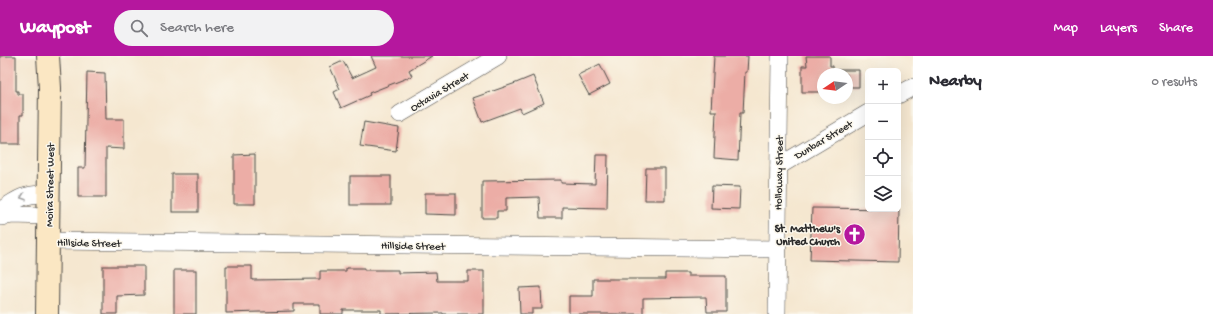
<!DOCTYPE html>
<html lang="en">
<head>
<meta charset="utf-8">
<style>
	body { margin:0; font-family:"Gochi Hand",sans-serif; background:#f2f2f3; color:#2b2b33 }
	.controls { position:absolute; right:12px; top:12px; display:grid; overflow:hidden; border-radius:6px; box-shadow:0 4px 16px #0002 }
	.controls button { width:36px; height:36px; display:grid; place-items:center; padding:0; border:0; border-bottom:1px solid #e1e1e2; background:#fff; color:#2b2b33; font:20px sans-serif }
	.compass { position:absolute; left:817px; top:12px; width:36px; height:36px; border-radius:50%; background:#fff; box-shadow:0 4px 16px #0002; rotate:257deg }
	.list { margin:0; padding:0; list-style:none }
	h2 { display:flex; justify-content:space-between; align-items:center; height:52px; margin:0; padding:0 16px; font-size:17px }
	h2 small { font-size:13px; font-weight:400; color:#7c7c81 }
	.icon { flex:none; width:22px; height:22px; fill:none; stroke:currentColor; stroke-width:2; stroke-linecap:round; stroke-linejoin:round }
	.map { position:relative; flex:none; width:913px; height:258px; overflow:hidden }
	header { display:flex; align-items:center; gap:24px; box-sizing:border-box; height:56px; padding:0 20px; background:#b5179e; color:#fff }
	header strong { font-size:19px }
	nav { display:flex; gap:22px; margin-inline-start:auto; font-size:14px }
	.search { width:280px; height:36px; background:#f2f2f3; display:flex; align-items:center; gap:10px; box-sizing:border-box; padding:0 14px; border-radius:22px; color:#7c7c81; font-size:15px }
	main { display:flex }
	aside { flex:1; background:#fff }
	.map>svg:first-child { display:block }
</style>
</head>
<body>
<header>
<strong>Waypost</strong>
<div class="search"><svg class="icon" aria-label="search" viewBox="0 0 24 24"><circle cx="10" cy="10" r="6"/><path d="M15 15l6 6"/></svg>Search here</div>
<nav><a>Map</a><a>Layers</a><a>Share</a></nav>
</header>
<main>
<div class="map">
<svg width="913" height="258" viewBox="0 0 913 258">
	<rect width="100%" height="100%" fill="#fbf7ec"/>
	<filter id="ink" filterUnits="userSpaceOnUse"><feTurbulence type="fractalNoise" baseFrequency=".025" numOctaves="2"/><feDisplacementMap in="SourceGraphic" scale="8" xChannelSelector="R" yChannelSelector="G"/><feConvolveMatrix kernelMatrix="1 2 1 2 8 2 1 2 1" color-interpolation-filters="sRGB"/></filter>
	<filter id="wash" filterUnits="userSpaceOnUse"><feTurbulence type="fractalNoise" baseFrequency=".012" numOctaves="4" result="noise"/><feDisplacementMap in="SourceGraphic" scale="16" xChannelSelector="R" yChannelSelector="G"/><feGaussianBlur stdDeviation="0.9" result="paint"/><feColorMatrix in="noise" values="0 0 0 0 0 0 0 0 0 0 0 0 0 0 0 0 0 1.4 0 .05"/><feComposite in="paint" operator="in"/></filter>
	<g filter="url(#wash)">
		<rect width="100%" height="100%" fill="#f5e7d0"/>
		<g id="blocks">
			<g fill="#ecada6">
				<polygon points="0,0 16,0 16,35 18,35 18,38 23,38 23,59 20,59 20,88 0,88"/>
				<polygon points="371,0 432,0 409,14 412,20 369,37 370,39 341,52 334,36 340,33 330,11 343,5 352,22 376,11"/>
				<polygon points="714,0 748,0 747,16 745,16 743,57 740,57 738,104 714,102 716,55 711,55"/>
				<polygon points="806,0 830,0 830,10 833,10 833,14 859,14 859,31 847,31 847,18 823,18 823,36 802,36 802,10 807,10"/>
				<polygon points="600,8 610,28 589,39 578,19"/>
				<polygon points="87,16 105,17 106,63 124,63 124,93 106,92 106,141 78,141 78,112 85,112"/>
				<polygon points="533,20 544,47 522,57 520,52 482,66 473,42 516,27"/>
				<polygon points="364,66 399,72 396,95 360,90"/>
				<polygon points="255,98 255,148 234,148 234,99"/>
				<polygon points="596,99 608,99 607,152 562,151 562,162 540,162 539,141 506,142 506,155 497,155 497,162 482,162 482,125 561,124 561,127 595,128"/>
				<polygon points="646,112 665,112 665,144 645,144"/>
				<rect x="172" y="118" width="26" height="38"/>
				<rect x="350" y="120" width="41" height="29"/>
				<polygon points="712,130 740,131 739,153 711,152"/>
				<polygon points="425,137 456,137 456,159 425,158"/>
				<polygon points="812,152 899,153 898,206 810,204"/>
				<polygon points="103,210 144,210 144,239 117,240 117,258 103,258"/>
				<polygon points="226,210 252,210 252,224 320,223 320,215 346,215 346,212 364,212 364,214 398,214 398,217 436,216 437,225 468,225 468,215 484,215 484,258 443,258 443,257 381,258 381,254 343,254 343,258 320,258 320,248 294,248 294,255 226,257"/>
				<rect x="174" y="214" width="22" height="44"/>
				<polygon points="665,217 688,217 688,220 726,220 726,256 707,256 706,241 643,242 643,258 569,258 569,240 593,240 593,223 665,223"/>
				<polygon points="541,231 542,253 532,253 532,258 520,258 519,232"/>
			</g>
		</g>
	</g>
	<g filter="url(#ink)">
		<use href="#blocks" fill-opacity="0" stroke="#494744" stroke-width="1"/>
		<g fill="none" stroke-linecap="round" stroke-linejoin="round">
			<defs>
				<g id="minor">
					<polyline points="898,39 913,31"/>
					<polyline points="400,58 498,0"/>
					<polyline points="779,110 868,57"/>
					<path d="M0 155C18 142 26 137 49 138"/>
					<polyline points="0,161 12,159 48,160"/>
					<polyline points="48,185 777,193"/>
					<polyline points="777,258 780,0"/>
				</g>
				<polyline id="secondary" points="47,258 50,32 48,0"/>
			</defs>
			<use href="#minor" stroke="#494744" stroke-width="18"/>
			<use href="#secondary" stroke="#494744" stroke-width="24"/>
			<use href="#minor" stroke="#fff" stroke-width="17"/>
			<use href="#secondary" stroke="#fbe7c3" stroke-width="22"/>
		</g>
		<defs><path id="oneway-chevron" d="M-2-3.5L2.5 0L-2 3.5" fill="none" stroke-width="1.6" stroke-linecap="round" stroke-linejoin="round"/></defs>
		<use stroke="#a0a0a0" href="#oneway-chevron" transform="translate(23 141) rotate(161)"/>
	</g>
	<defs>
		<symbol id="church-disc" viewBox="-11 -11 22 22"><circle r="9.5" fill="#b5179e" stroke="#fbf7ec"/><path d="M-1.2-6h2.4v3.5h3.3v2.4h-3.3V6h-2.4V-.1h-3.3v-2.4h3.3Z" fill="#fff"/></symbol>
	</defs>
	<g fill-rule="evenodd">
		<use href="#church-disc" x="842" y="166" width="25" height="25"/>
	</g>
	<g text-anchor="middle" stroke-width="3" stroke-linejoin="round" paint-order="stroke">
		<g font-size="11" fill="#2b2b2b" stroke="#fbf7ec">
			<text transform="translate(439 35) rotate(-31)" y="4">Octavia Street</text>
			<text transform="translate(823 83) rotate(-31)" y="4">Dunbar Street</text>
			<text transform="translate(778 117) rotate(-89)" y="4">Holloway Street</text>
			<text transform="translate(49 129) rotate(-89)" y="4">Moira Street West</text>
			<text transform="translate(89 186) rotate(1)" y="4">Hillside Street</text>
			<text transform="translate(413 189) rotate(1)" y="4">Hillside Street</text>
		</g>
		<g font-size="11" font-weight="bold" fill="#2b2b2b" stroke="#fbf7ec" text-anchor="end">
			<text x="840" y="176">St. Matthew's<tspan x="840" dy="13">United Church</tspan></text>
		</g>
	</g>
</svg>
<div class="controls">
<button>+</button>
<button>−</button>
<button><svg class="icon" aria-label="locate" viewBox="0 0 24 24"><circle cx="12" cy="12" r="6"/><path d="M12 2v4M12 18v4M2 12h4M18 12h4"/></svg></button>
<button><svg class="icon" aria-label="layers" viewBox="0 0 24 24"><path d="M12 4l9 5-9 5-9-5zM3 14l9 5 9-5"/></svg></button>
</div>
<svg class="compass" viewBox="-18 -18 36 36"><path d="M0-13l5 13h-10z" fill="#e53935"/><path d="M0 13l5-13h-10z" fill="#7c7c81"/></svg>
</div>
<aside>
<h2>Nearby<small>0 results</small></h2>
<ul class="list">
</ul>
</aside>
</main>
</body>
</html>
